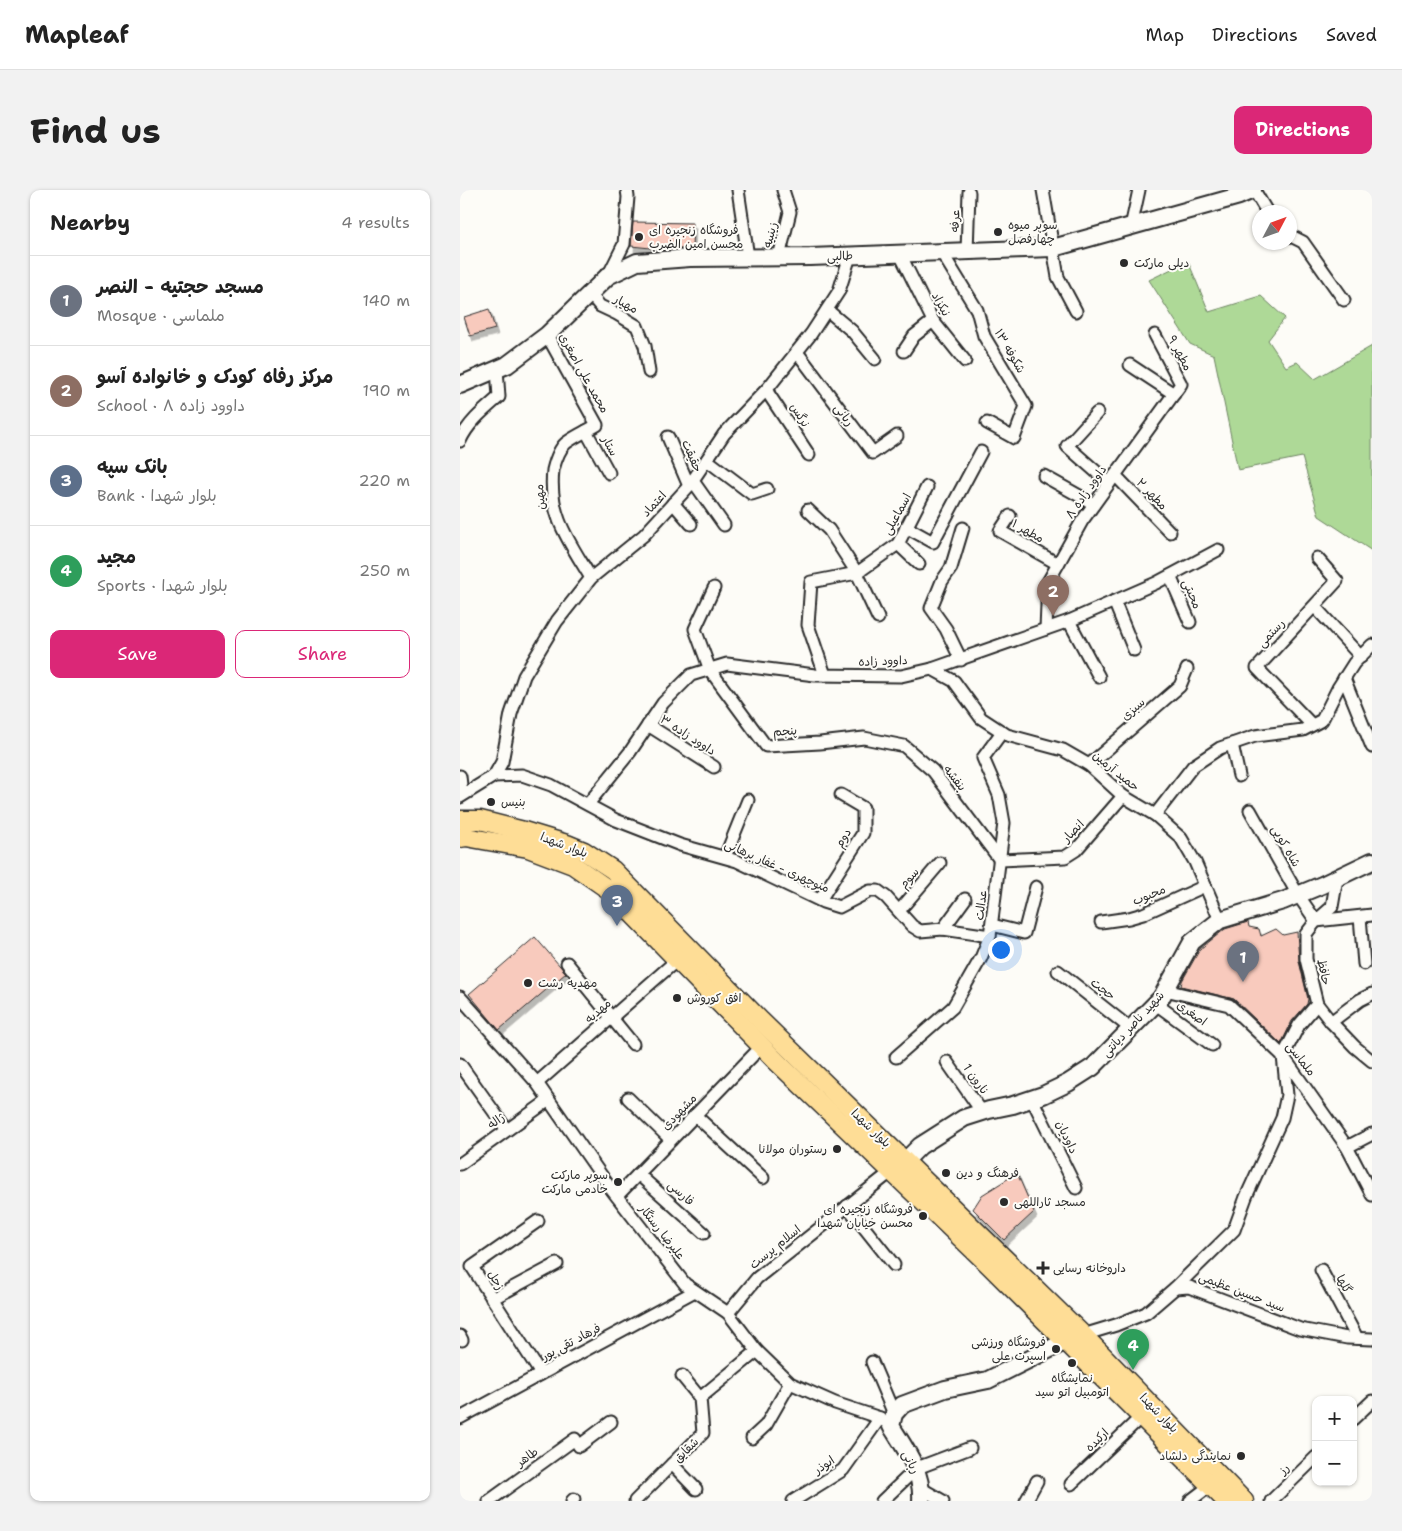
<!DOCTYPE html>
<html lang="en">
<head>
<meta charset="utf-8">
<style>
	body { margin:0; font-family:"Shantell Sans","Playpen Sans Arabic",sans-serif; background:#f2f2f2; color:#222 }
	.controls { position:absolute; right:15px; bottom:15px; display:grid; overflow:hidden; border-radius:10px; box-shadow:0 1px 4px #0004 }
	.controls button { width:45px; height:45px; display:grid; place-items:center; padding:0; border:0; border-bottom:1px solid #e0e0e0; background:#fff; color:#222; font:25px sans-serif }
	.compass { position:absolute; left:792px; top:15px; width:45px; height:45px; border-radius:50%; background:#fff; box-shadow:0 1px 4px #0004; rotate:49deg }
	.you { position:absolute; left:540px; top:759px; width:18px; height:18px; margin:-12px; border:4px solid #fff; border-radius:50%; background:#1a73e8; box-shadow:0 0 0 8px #1a73e833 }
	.badge { display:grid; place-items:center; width:32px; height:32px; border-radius:50%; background:#db2777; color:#fff; font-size:16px; font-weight:700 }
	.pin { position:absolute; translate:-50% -41px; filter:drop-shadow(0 1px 2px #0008) }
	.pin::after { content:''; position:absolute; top:26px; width:18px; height:15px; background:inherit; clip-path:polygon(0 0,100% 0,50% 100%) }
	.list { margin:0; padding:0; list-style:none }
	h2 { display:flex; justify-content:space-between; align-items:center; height:65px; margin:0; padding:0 20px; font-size:21px }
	h2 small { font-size:16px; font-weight:400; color:#767676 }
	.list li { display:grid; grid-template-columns:32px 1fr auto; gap:15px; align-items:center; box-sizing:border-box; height:90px; padding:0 20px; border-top:1px solid #e0e0e0 }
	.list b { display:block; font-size:19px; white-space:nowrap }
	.list p { margin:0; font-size:16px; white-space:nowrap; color:#767676 }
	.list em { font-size:16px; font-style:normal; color:#767676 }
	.actions { display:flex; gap:10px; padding:15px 20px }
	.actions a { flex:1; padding:11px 0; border:1px solid #db2777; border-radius:10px; text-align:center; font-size:18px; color:#db2777 }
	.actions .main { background:#db2777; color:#fff }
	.map { position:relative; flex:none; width:912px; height:1311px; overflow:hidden; border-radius:10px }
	header { display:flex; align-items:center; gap:30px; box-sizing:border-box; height:70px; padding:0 25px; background:#fff; border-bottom:1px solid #e0e0e0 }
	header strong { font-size:24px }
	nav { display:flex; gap:28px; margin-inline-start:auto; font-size:18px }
	.intro { display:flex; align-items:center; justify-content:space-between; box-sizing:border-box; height:120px; padding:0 30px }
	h1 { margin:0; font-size:35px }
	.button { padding:12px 22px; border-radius:10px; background:#db2777; color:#fff; font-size:18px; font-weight:700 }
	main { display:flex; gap:30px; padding:0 30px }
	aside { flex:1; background:#fff; border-radius:10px; box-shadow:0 1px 4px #0004 }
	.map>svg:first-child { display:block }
</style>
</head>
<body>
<header>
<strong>Mapleaf</strong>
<nav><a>Map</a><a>Directions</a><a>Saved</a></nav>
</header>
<div class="intro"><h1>Find us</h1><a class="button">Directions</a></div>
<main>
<aside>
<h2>Nearby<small>4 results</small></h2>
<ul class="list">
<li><span class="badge" style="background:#6b7280">1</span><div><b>مسجد حجتیه - النصر</b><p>Mosque · ملماسی</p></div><em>140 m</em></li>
<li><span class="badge" style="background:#8d6e63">2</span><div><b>مرکز رفاه کودک و خانواده آسو</b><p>School · داوود زاده ۸</p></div><em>190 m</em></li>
<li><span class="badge" style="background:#5c6f8a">3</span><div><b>بانک سپه</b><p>Bank · بلوار شهدا</p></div><em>220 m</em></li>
<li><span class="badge" style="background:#2e9e5b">4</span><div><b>مجید</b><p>Sports · بلوار شهدا</p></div><em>250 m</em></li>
</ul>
<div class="actions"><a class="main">Save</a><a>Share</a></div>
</aside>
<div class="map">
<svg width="912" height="1311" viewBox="0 0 912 1311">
	<defs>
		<filter id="shadow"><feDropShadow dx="3" dy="5.5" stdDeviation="0" flood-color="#0004"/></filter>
	</defs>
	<rect width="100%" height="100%" fill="#fdfcf7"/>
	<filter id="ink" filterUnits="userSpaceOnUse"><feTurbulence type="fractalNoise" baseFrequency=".02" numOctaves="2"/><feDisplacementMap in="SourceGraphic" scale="10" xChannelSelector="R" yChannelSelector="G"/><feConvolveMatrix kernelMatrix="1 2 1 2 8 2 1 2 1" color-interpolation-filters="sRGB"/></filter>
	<g filter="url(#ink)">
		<polygon fill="#aed997" stroke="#6c8261" points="728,71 749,122 801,106 825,128 808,150 826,177 837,172 855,189 912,156 912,361 859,326 842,267 778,280 754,165 730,154 689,90"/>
		<g fill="#f8cabd" stroke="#2b2b2b" filter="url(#shadow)">
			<polygon points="173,32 233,33 232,58 210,60 171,56"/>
			<polygon points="29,119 35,139 10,146 4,127"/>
			<polygon points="788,732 789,737 799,739 801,746 816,739 823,745 837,742 839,771 848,809 847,814 832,831 821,854 774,809 721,796 722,791 740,759 765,739"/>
			<polygon points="75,747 106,783 39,840 9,804"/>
			<polygon points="557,983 574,1022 544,1050 513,1019 522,1005"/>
		</g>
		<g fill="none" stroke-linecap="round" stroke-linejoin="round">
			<defs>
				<g id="minor">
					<polyline points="278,0 288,67"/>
					<polyline points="583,0 598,87 616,121"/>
					<polyline points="794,0 807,22"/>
					<polyline points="671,37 679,0"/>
					<polyline points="829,45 843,52 884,110"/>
					<polyline points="507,62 509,2"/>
					<polyline points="482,63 517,120 524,146 566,216 554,248 527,233"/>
					<polyline points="440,64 473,131 505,171"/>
					<polyline points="319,67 330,22 323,0"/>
					<polyline points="148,86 164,54 168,7 167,0"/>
					<polyline points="130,104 140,116 157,124 177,136 185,156 189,182"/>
					<polyline points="367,120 392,141 415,169"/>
					<path d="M87 145 137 235C127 241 115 246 106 253 99 259 95 272 93 280 88 325 109 351 131 388"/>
					<polyline points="444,161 454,146 473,131"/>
					<polyline points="337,162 413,263 437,246"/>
					<polyline points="670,175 714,204"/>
					<polyline points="306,200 349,265"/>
					<polyline points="637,223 607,256 649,293"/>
					<polyline points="126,241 149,283"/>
					<polyline points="208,247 229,296"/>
					<path d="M0 251C8 233 24 220 39 207L37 179"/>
					<polyline points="247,270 292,304 307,299"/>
					<polyline points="655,285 710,342"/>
					<polyline points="584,286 634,314"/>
					<polyline points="233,291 264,335"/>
					<polyline points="213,313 231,334"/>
					<polyline points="348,320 369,340 397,383 418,428"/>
					<polyline points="550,326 540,341 598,374"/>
					<polyline points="446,337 473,352 521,262"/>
					<polyline points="438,354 459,374"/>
					<polyline points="710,386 730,432"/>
					<polyline points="254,398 235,439 250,480 306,556 360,553 404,548 444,556 473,581 540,670 605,667 616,660 663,606"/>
					<polyline points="654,411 674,460"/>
					<polyline points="855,417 901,467"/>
					<polyline points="609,431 639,487"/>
					<polyline points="586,439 588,392 622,331 721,194 695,145"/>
					<polyline points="501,470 486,439 471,418 482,391 491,378 503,338"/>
					<polyline points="472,479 494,491 521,528 547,545 603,560 629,575 663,606 695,625 721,648 735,672 760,730"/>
					<polyline points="365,485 348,435 351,392 397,383 438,354 467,297"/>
					<polyline points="884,488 912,557"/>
					<polyline points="188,535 254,577"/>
					<polyline points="852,535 797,478 877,391 857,368"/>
					<polyline points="772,554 779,586"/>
					<polyline points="629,575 720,496 727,479"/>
					<polyline points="0,586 2,605"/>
					<polyline points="34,586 42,572 51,524 64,486 97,431 131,388 184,345 229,296 264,244 308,198 351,144 379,101 390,66"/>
					<polyline points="0,607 34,586 62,585 91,595 156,630 220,655 277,671 363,712 379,717 410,701 418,701 426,707 452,736 460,741 483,739 530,746"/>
					<polyline points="128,614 170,562 203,513 231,485 267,474 355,485 441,486 472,479 609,431 696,393 758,360"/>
					<polyline points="790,620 838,705 856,731 912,725"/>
					<polyline points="695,625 733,576 760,558 795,546 843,540 862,530 878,498 894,473 912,455"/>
					<polyline points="265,667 288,610"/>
					<polyline points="877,688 872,717 856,731 846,744 846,769 857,814 871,832 895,857 912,871"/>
					<polyline points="360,710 403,643 403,618 381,605"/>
					<polyline points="439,721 480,673"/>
					<polyline points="900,727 904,774"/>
					<polyline points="641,732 669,728 683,724 745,696"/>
					<polyline points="532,735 564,743 576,697"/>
					<polyline points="483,739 505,709"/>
					<polyline points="107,773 173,854"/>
					<polyline points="598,781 671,839"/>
					<polyline points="705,800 769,815 823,866 887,957 912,1005"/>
					<polyline points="0,807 77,893 148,995 225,1094 268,1123 297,1161 330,1193 375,1213 420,1228 431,1236"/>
					<polyline points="696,814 752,855"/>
					<polyline points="871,832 900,810 912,804"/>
					<polyline points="436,867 493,817 521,768 530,746 544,633 539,605 523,568 542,542"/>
					<polyline points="487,872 522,922"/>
					<polyline points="0,874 47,940"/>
					<polyline points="77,893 217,770"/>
					<polyline points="168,908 211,950"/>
					<polyline points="572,909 616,998"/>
					<polyline points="235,925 303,988"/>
					<polyline points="887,957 912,944"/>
					<polyline points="0,974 89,910"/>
					<polyline points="178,984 244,1043"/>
					<polyline points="157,1006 302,856"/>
					<polyline points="387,1016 434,1075"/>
					<polyline points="78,1031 12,1077 81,1184"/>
					<polyline points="861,1080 897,1148"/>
					<polyline points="715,1098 729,1097 840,1139 887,1148 912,1149"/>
					<polyline points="32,1109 97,1074"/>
					<polyline points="268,1123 297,1088 432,981"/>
					<polyline points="623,1145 656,1135 686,1123 715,1098 774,1040 786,1007 822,928 827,905 823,866 839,835 857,814"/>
					<polyline points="0,1146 2,1150"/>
					<polyline points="412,1172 434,1224"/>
					<polyline points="222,1186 240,1208"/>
					<polyline points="0,1228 235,1101"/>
					<polyline points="893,1229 912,1211"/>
					<polyline points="292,1248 306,1235 330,1193"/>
					<polyline points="212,1274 236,1299"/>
					<polyline points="611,1294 682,1226"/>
					<polyline points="462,1299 483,1311"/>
					<polyline points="29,1311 115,1249 119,1256 151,1232"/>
					<polyline points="112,1311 114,1309"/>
					<polyline points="175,1311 243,1243 240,1208 297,1161"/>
					<polyline points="333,1311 383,1280 420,1228"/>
					<polyline points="422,1311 457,1278 510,1258"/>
					<polyline points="566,1311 577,1291"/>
					<polyline points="730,1311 751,1295"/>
					<polyline points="811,1311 856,1267"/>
				</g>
				<g id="secondary">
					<polyline points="0,195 47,175 87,145 148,86 177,72 230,68 350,67 593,58 779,6 793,0"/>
					<polyline points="445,971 460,956 504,928 529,920 553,915 583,905 608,893 633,877 701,808 732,752 760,730 823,711 862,695 912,671"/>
					<path d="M461 1311C463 1282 446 1260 431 1236L434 1224 442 1215 485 1199 528 1190 606 1151"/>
				</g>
				<g id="primary">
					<polyline points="0,630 20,630 64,641 107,654 124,661 153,680 301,831 623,1145 784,1311"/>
					<polyline points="0,648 6,647 68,658 113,675 149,700 316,871 528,1074 766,1311"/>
				</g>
			</defs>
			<use href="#minor" stroke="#2b2b2b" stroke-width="15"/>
			<use href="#secondary" stroke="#2b2b2b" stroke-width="20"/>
			<use href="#primary" stroke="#2b2b2b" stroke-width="21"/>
			<use href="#minor" stroke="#fdfcf7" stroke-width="11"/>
			<use href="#secondary" stroke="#fdfcf7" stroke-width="16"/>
			<use href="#primary" stroke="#fedd96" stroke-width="18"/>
		</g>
	</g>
	<g fill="#2b2b2b" stroke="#fdfcf7" stroke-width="2">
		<circle cx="538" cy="42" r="5"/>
		<circle cx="179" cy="47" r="5"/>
		<circle cx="664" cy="73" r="5"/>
		<circle cx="31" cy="612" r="5"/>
		<circle cx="68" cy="793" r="5"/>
		<circle cx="217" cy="808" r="5"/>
		<circle cx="377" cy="959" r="5"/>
		<circle cx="486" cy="983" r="5"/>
		<circle cx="158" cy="992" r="5"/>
		<circle cx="544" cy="1012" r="5"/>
		<circle cx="463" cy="1026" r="5"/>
		<path d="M580.5 1070.5h5v5h5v5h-5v5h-5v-5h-5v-5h5z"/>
		<circle cx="596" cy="1159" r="5"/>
		<circle cx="612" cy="1173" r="5"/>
		<circle cx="781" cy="1266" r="5"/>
	</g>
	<g text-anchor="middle" stroke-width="4" stroke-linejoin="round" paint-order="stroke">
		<g font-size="12" fill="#2b2b2b" stroke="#fdfcf7">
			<text transform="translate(495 31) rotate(-88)" y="4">عرفه</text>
			<text transform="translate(310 45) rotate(-76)" y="4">زینبیه</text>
			<text transform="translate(380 66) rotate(-2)" y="4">طالبی</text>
			<text transform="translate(166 114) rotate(29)" y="4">مهیار</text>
			<text transform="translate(481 114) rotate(61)" y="4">نیکزاد</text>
			<text transform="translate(550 161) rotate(60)" y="4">شکوفه ۱۳</text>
			<text transform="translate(720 163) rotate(62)" y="4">مطهر ۹</text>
			<text transform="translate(124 183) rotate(61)" y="4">محمد علی اصغری</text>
			<text transform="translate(340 225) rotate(58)" y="4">نرگس</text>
			<text transform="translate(384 225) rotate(53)" y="4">ربانی</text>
			<text transform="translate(150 256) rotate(62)" y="4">ستار</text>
			<text transform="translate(232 266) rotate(67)" y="4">حقیقت</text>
			<text transform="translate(626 302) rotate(-55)" y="4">داوود زاده ۸</text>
			<text transform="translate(692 304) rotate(46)" y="4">مطهر ۲</text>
			<text transform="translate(80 307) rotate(-95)" y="4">مهین</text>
			<text transform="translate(194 314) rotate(-47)" y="4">اعتماد</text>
			<text transform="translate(437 324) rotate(-61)" y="4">اسماعیلی</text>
			<text transform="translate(568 341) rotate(29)" y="4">مطهر ۱</text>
			<text transform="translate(732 404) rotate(67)" y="4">محبتی</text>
			<text transform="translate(811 443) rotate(-47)" y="4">رستمی</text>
			<text transform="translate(423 471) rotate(-2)" y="4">داوود زاده</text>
			<text transform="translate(673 519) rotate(-41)" y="4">سبزی</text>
			<text transform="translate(325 541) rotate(-3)" y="4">پنجم</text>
			<text transform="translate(228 545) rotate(33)" y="4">داوود زاده ۳</text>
			<text transform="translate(656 581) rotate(39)" y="4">حمید آرمین</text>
			<text transform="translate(495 588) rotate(52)" y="4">بنفشه</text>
			<text transform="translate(613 641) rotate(-46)" y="4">انصار</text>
			<text transform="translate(383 648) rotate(-58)" y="4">دوم</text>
			<text transform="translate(104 655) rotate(21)" y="4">بلوار شهدا</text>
			<text transform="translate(826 656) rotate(60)" y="4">شاه کویی</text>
			<text transform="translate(317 676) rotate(24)" y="4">منوچهری - غفار برهانی</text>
			<text transform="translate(449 688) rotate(-49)" y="4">سوم</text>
			<text transform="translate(689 705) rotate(-22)" y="4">محبوب</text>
			<text transform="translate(521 715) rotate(-83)" y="4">عدالت</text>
			<text transform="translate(864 782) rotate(78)" y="4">حافظ</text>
			<text transform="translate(643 799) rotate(38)" y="4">حجت</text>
			<text transform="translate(138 821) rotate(-41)" y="4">مهدیه</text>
			<text transform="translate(732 823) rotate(36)" y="4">اصغری</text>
			<text transform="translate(673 834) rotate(-47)" y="4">شهید ناصر دیانتی</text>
			<text transform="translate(841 869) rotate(52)" y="4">ملماسی</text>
			<text transform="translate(516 889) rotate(54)" y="4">نارون 1</text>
			<text transform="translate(219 922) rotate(-46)" y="4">مشهودی</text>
			<text transform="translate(36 931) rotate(-36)" y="4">ژاله</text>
			<text transform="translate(411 938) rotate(44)" y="4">بلوار شهدا</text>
			<text transform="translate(607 947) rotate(64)" y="4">داودیان</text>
			<text transform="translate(221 1003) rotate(42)" y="4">فارسی</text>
			<text transform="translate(202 1042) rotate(52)" y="4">علیرضا رستگار</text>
			<text transform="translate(315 1057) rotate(-39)" y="4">اسلام پرست</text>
			<text transform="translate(36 1090) rotate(58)" y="4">زحل</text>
			<text transform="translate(884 1094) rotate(62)" y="4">گلها</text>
			<text transform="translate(782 1102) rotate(21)" y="4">سید حسین عظیمی</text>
			<text transform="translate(111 1152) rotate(-28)" y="4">فرهاد تقی پور</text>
			<text transform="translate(699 1223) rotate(46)" y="4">بلوار شهدا</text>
			<text transform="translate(637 1250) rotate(-44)" y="4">ارکیده</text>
			<text transform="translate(226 1260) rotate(-45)" y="4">شقایق</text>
			<text transform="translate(67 1267) rotate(-36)" y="4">طاهر</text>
			<text transform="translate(451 1272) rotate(64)" y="4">ربانی</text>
			<text transform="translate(364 1275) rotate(-34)" y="4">ابوذر</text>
			<text transform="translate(824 1279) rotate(-45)" y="4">رز</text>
		</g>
		<g font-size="12" fill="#2b2b2b" stroke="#fdfcf7" text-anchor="start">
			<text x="548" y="39">سوپر میوه<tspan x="548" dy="14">چهارفصل</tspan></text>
			<text x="189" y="44">فروشگاه زنجیره ای<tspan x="189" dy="14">محسن امین الضرب</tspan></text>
			<text x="674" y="77">دیلی مارکت</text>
			<text x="41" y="616">بنیس</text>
			<text x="78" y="797">مهدیه رشت</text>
			<text x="227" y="812">افق کوروش</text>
			<text x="367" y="963" text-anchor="end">رستوران مولانا</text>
			<text x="496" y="987">فرهنگ و دین</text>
			<text x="148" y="989" text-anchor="end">سوپر مارکت<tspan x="148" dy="14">خادمی مارکت</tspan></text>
			<text x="554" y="1016">مسجد ثاراللهی</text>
			<text x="453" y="1023" text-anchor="end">فروشگاه زنجیره ای<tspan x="453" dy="14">محسن خیابان شهدا</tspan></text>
			<text x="593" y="1082">داروخانه رسایی</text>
			<text x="586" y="1156" text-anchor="end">فروشگاه ورزشی<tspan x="586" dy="14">اسپرت علی</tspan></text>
			<text x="612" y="1192" text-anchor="middle">نمایشگاه<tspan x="612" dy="14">اتومبیل اتو سید</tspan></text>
			<text x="771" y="1270" text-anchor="end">نمایندگی دلشاد</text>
		</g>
	</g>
</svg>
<div class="controls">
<button>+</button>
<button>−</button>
</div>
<svg class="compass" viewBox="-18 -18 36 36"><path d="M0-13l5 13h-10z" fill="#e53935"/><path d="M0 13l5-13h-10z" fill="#767676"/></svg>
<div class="you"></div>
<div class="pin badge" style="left:783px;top:792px;background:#6b7280">1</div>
<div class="pin badge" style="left:593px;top:426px;background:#8d6e63">2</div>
<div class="pin badge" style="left:157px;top:736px;background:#5c6f8a">3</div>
<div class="pin badge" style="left:673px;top:1180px;background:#2e9e5b">4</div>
</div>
</main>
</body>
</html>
